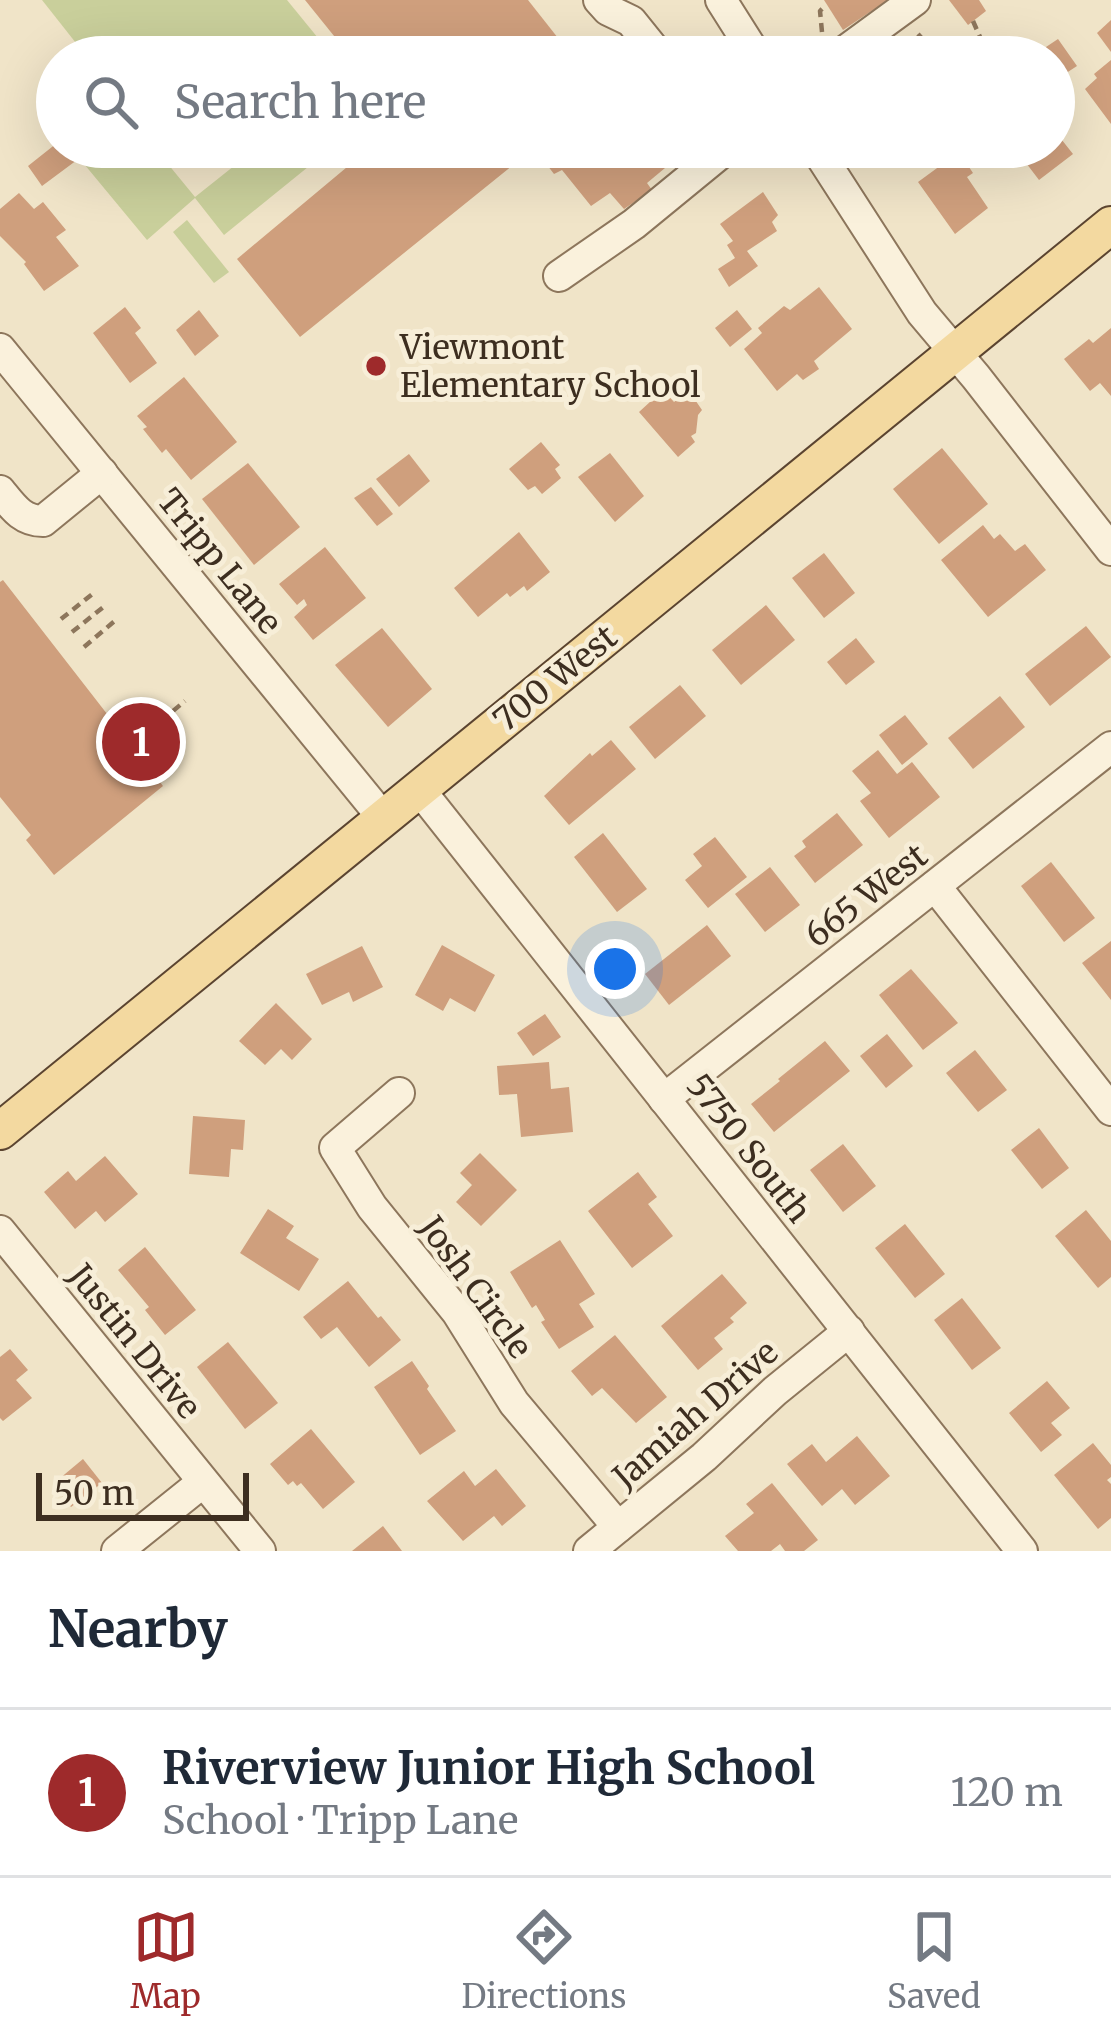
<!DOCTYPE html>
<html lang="en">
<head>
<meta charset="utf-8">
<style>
	body { margin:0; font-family:Merriweather,serif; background:#f6f6f7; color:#1f2937 }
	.scale { position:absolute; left:36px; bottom:30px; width:213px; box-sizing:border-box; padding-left:12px; border:6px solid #3d2e20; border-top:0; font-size:33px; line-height:42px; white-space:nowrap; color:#3d2e20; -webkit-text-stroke:9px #f7eed8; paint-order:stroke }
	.you { position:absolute; left:615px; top:969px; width:42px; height:42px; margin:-30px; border:9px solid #fff; border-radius:50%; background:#1a73e8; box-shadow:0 0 0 18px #1a73e833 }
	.badge { display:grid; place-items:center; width:78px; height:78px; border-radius:50%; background:#9e2a2b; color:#fff; font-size:39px; font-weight:700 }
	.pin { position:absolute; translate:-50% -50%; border:6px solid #fff; box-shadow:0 3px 12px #0006 }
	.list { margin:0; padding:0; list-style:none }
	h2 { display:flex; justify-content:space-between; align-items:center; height:156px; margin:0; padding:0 48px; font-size:51px }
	h2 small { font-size:39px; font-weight:400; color:#747a83 }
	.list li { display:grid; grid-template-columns:78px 1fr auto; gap:36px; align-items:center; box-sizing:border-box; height:168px; padding:0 48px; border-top:3px solid #e0e1e3 }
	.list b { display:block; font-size:45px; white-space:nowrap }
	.list p { margin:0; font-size:39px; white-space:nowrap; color:#747a83 }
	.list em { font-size:39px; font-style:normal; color:#747a83 }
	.icon { flex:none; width:66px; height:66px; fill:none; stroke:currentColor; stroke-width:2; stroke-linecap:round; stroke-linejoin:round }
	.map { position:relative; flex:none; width:1111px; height:1551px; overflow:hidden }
	.search { position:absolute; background:#fff; box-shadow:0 12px 48px #0002; left:36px; right:36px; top:36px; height:132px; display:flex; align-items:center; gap:30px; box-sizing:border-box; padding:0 42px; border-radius:66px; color:#747a83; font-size:45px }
	.sheet { height:324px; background:#fff }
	nav { display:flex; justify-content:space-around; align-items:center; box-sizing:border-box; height:168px; border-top:3px solid #e0e1e3; background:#fff; font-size:33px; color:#747a83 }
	nav a { display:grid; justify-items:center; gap:6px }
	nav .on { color:#9e2a2b }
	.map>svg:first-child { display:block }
</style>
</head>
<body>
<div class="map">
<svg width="1111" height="1551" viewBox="0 0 1111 1551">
	<rect width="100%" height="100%" fill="#f0e4c8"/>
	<g fill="#c9cf9b">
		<polygon points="42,0 287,0 318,38 295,57 87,57"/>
		<polygon points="70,147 154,147 195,197 258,147 326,147 329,150 224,235 195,198 147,240"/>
		<polygon points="187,220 229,272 214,283 173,232"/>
	</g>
	<g fill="#cf9f7d">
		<polygon points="305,0 528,0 573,57 351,57"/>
		<polygon points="824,0 888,0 843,30"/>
		<polygon points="949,0 979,0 986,11 968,25"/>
		<polygon points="1111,20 1111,52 1097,33"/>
		<polygon points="1058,39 1077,66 1054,81 1054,57 1031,57"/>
		<polygon points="1111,60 1111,124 1085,89 1097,78 1094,74"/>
		<polygon points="1054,130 1073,154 1039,180 1020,155 1032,147 1054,147"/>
		<polygon points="57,143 57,147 66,147 77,160 42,186 28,166"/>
		<polygon points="371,147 668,147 677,158 647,183 652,190 624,209 610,193 591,206 562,170 554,174 534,148 300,337 237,259"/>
		<polygon points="925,147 957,147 936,163"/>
		<polygon points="959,152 973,173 967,177 988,208 955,234 918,182"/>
		<polygon points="763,192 778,215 772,222 777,231 747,251 758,266 729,287 718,269 735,258 727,245 733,241 720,224"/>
		<polygon points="19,193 34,209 43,202 66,230 56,237 79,266 44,291 24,264 26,262 0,236 0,209"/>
		<polygon points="819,287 852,329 814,361 819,369 803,380 797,374 777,391 744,349 762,333 758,328 784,306 790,310"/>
		<polygon points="125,307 141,328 135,333 157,363 130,383 93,333"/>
		<polygon points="199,310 219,336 195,356 176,330"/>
		<polygon points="737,310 752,329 730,347 715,328"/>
		<polygon points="1111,328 1111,396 1100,383 1090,391 1064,359 1089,339 1093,343"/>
		<polygon points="184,377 237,442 191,480 166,449 162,453 143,429 147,427 137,416"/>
		<polygon points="663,390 674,402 689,391 702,410 698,415 696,433 691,436 695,442 678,457 639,412"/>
		<polygon points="541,442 560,465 555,469 561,478 542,494 535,486 528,490 509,469"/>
		<polygon points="942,448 988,504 939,544 893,489"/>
		<polygon points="610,453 644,496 615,522 578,477"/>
		<polygon points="409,454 430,481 399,507 376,479"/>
		<polygon points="248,463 300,527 254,565 202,499"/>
		<polygon points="371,487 393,514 377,526 354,498"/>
		<polygon points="983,525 994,539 1000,534 1015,551 1025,544 1046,570 988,617 941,560"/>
		<polygon points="519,532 550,572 527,591 524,586 510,597 507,593 478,617 454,588"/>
		<polygon points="325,547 366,598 313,640 294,617 307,605 304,599 297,605 279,584"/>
		<polygon points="824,553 855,593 824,618 792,578"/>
		<polygon points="3,580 163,786 54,875 26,840 31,835 0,797 0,582"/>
		<polygon points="766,605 795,640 741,685 712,650"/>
		<polygon points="1086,626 1111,657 1050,706 1025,674"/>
		<polygon points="382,628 432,689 388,727 335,665"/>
		<polygon points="856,638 875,662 846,685 827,662"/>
		<polygon points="680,685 706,716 655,759 629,727"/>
		<polygon points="1000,696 1025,727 973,769 948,738"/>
		<polygon points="905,715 928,744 902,765 879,735"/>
		<polygon points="611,740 636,769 569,825 544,796 590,753 592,756"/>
		<polygon points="878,750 897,774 912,762 940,797 889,838 860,801 871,793 852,771"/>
		<polygon points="837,813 863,845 815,883 794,856 806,847 802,841"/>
		<polygon points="603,833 647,889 617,912 574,857"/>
		<polygon points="715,837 747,877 708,908 685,880 702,866 693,854"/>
		<polygon points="1051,862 1095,918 1064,942 1021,886"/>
		<polygon points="770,867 800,905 765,932 735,894"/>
		<polygon points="707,925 731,956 669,1005 645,974"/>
		<polygon points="1111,941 1111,1000 1082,963"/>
		<polygon points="442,945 495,975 475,1012 450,998 443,1011 415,995"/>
		<polygon points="362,946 383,987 353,1002 349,992 322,1005 306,974"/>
		<polygon points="911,969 958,1023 923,1050 879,995"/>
		<polygon points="276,1003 312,1039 292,1060 281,1049 265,1065 239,1041"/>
		<polygon points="545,1014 561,1037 533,1056 517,1033"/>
		<polygon points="887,1034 913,1066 886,1088 860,1056"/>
		<polygon points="825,1041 850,1071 774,1132 751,1104 780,1081 778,1079"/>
		<polygon points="975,1050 1007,1090 978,1112 946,1073"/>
		<polygon points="549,1062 551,1089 569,1087 573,1132 521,1137 517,1094 499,1095 497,1066"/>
		<polygon points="193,1116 245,1120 243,1150 231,1149 229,1177 189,1174"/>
		<polygon points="1039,1128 1069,1168 1042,1189 1011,1150"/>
		<polygon points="843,1144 876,1186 843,1212 810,1170"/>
		<polygon points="480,1153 517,1190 481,1226 456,1202 472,1185 460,1173"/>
		<polygon points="105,1156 138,1194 105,1222 96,1211 75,1229 44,1192 68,1171 76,1181"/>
		<polygon points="638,1172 657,1197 648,1204 673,1236 632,1268 588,1211"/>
		<polygon points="268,1209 294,1226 286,1238 319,1259 299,1291 240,1253"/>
		<polygon points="1086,1210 1111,1241 1111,1277 1098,1288 1055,1236"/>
		<polygon points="905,1224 945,1274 915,1298 875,1248"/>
		<polygon points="560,1240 595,1294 579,1304 594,1327 559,1349 541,1322 545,1320 536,1305 532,1308 510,1272"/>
		<polygon points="145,1247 196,1310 165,1335 145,1310 149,1307 118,1270"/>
		<polygon points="722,1274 747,1303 730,1318 734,1322 714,1338 723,1349 698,1370 661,1326"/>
		<polygon points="348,1281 378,1318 381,1316 401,1340 369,1367 337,1327 321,1339 303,1317"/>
		<polygon points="962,1298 1001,1348 972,1370 934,1320"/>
		<polygon points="615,1335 667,1397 636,1423 602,1388 592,1396 571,1371"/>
		<polygon points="228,1342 278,1403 245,1429 197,1367"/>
		<polygon points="10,1349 28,1370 16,1380 32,1398 3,1421 0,1418 0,1357"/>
		<polygon points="412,1361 429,1386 427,1389 456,1431 420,1455 374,1387"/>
		<polygon points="1047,1381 1070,1408 1051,1423 1062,1435 1041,1452 1009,1413"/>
		<polygon points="311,1429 355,1482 323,1509 301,1483 297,1486 293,1481 288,1485 270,1464"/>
		<polygon points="857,1436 890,1476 855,1505 842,1489 822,1506 787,1464 812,1444 826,1462"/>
		<polygon points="1093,1443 1111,1465 1111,1477 1107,1480 1111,1484 1111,1518 1098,1529 1054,1475"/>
		<polygon points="83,1459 102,1483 71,1507 53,1484"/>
		<polygon points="496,1469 526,1506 502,1526 494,1516 463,1541 427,1501 464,1471 475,1486"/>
		<polygon points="772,1483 818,1540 804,1551 785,1551 780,1544 771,1551 738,1551 725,1536 754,1513 746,1504"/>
		<polygon points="383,1526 402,1551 352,1551"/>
	</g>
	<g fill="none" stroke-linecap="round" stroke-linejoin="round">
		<defs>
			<g id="minor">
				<polyline points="599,0 608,10 631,21 660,57"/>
				<polyline points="721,0 757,57"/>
				<polyline points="837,57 915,0"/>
				<polyline points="815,147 922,313 976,377 1111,550"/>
				<polyline points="559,276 634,224 728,147"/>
				<polyline points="0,349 384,819"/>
				<path d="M0 491C13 507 22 521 43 521L102 473"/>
				<polyline points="419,789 1022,1551"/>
				<polyline points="935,886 1111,1110"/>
				<polyline points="399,1093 335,1148 372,1207 457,1312 514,1403 618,1527"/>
				<polyline points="664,1099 1111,747"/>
				<polyline points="0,1231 260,1551"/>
				<polyline points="117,1551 203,1482"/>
				<polyline points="589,1551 704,1457 775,1391 849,1331"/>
			</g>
			<polyline id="major" points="0,1131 1111,225"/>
		</defs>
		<use href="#minor" stroke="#8d765c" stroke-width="34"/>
		<use href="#major" stroke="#5b4430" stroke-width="40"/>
		<g stroke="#8d765c" stroke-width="4.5" stroke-dasharray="9 6" stroke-linecap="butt">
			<polyline points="822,32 820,11 826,5"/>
			<polyline points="918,34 939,57"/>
			<polyline points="972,57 980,37 973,21"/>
			<polyline points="61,619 95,592"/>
			<polyline points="72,632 106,605"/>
			<polyline points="84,647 117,619"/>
			<polyline points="150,730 185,701"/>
		</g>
		<use href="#minor" stroke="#faf1dc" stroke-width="30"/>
		<use href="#major" stroke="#f3d9a0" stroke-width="36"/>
	</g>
	<circle fill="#9e2a2b" stroke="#f7eed8" stroke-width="4.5" cx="376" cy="366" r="12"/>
	<g text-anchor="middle" stroke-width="10" stroke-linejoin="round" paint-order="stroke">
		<g font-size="33" fill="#3d2e20" stroke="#f7eed8" text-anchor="start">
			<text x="400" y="359">Viewmont<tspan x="400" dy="38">Elementary School</tspan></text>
		</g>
		<g font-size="33" fill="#3d2e20" stroke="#f7eed8">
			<text transform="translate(220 561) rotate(51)" y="12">Tripp Lane</text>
			<text transform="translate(555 678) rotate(-39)" y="12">700 West</text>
			<text transform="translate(866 895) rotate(-38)" y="12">665 West</text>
			<text transform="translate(749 1148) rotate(52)" y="12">5750 South</text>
			<text transform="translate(476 1287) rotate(54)" y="12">Josh Circle</text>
			<text transform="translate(135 1341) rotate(51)" y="12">Justin Drive</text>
			<text transform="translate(695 1414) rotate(-41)" y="12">Jamiah Drive</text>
		</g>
	</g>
</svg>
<div class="scale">50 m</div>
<div class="you"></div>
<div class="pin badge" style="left:141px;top:742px">1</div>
<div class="search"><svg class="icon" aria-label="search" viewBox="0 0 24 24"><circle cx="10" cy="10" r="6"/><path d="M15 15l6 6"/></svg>Search here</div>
</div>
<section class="sheet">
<h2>Nearby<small></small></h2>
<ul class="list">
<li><span class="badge">1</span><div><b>Riverview Junior High School</b><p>School · Tripp Lane</p></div><em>120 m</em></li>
</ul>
</section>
<nav>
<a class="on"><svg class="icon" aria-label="map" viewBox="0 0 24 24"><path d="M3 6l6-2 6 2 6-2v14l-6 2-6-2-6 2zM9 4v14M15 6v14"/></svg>Map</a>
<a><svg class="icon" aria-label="directions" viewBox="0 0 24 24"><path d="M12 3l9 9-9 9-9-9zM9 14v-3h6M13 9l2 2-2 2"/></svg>Directions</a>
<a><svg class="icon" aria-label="saved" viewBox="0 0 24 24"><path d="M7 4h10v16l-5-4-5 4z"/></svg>Saved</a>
</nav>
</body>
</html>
